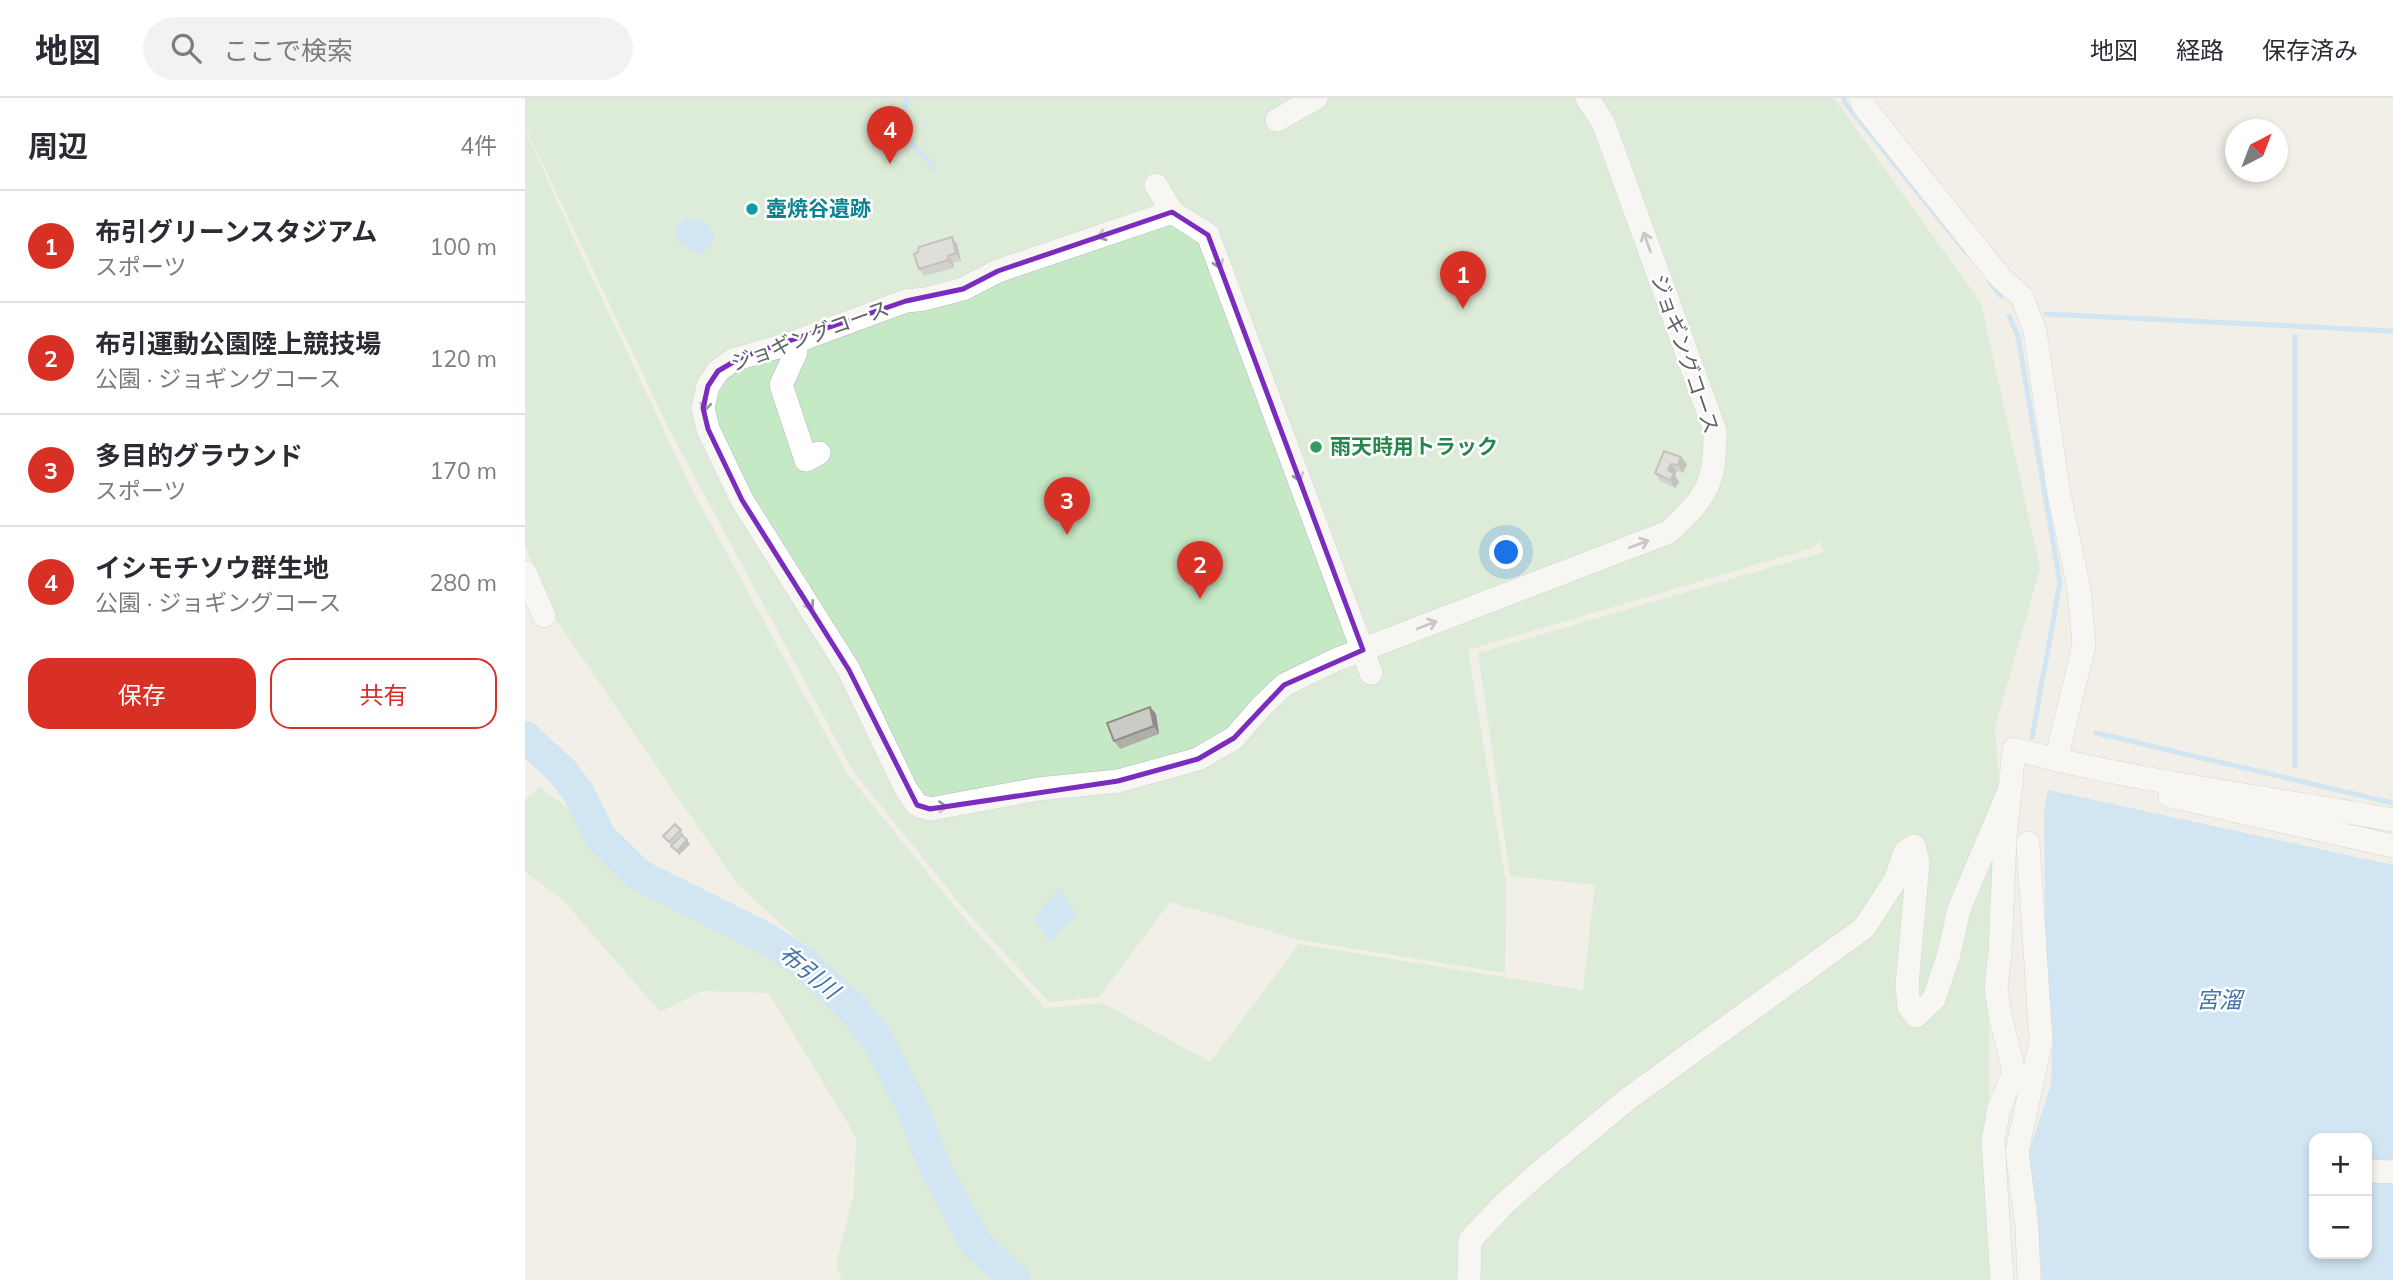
<!DOCTYPE html>
<html lang="ja">
<head>
<meta charset="utf-8">
<style>
	body { margin:0; font-family:Mulish,"Noto Sans JP",sans-serif; background:#f2f2f3; color:#2b2b33 }
	.controls { position:absolute; right:21px; bottom:21px; display:grid; overflow:hidden; border-radius:14px; box-shadow:0 4px 10px #0003 }
	.controls button { width:63px; height:63px; display:grid; place-items:center; padding:0; border:0; border-bottom:2px solid #e1e1e2; background:#fff; color:#2b2b33; font:35px sans-serif }
	.compass { position:absolute; left:1700px; top:21px; width:63px; height:63px; border-radius:50%; background:#fff; box-shadow:0 4px 10px #0003; rotate:42deg }
	.you { position:absolute; left:982px; top:455px; width:24px; height:24px; margin:-18px; border:5px solid #fff; border-radius:50%; background:#1a73e8; box-shadow:0 0 0 10px #1a73e833 }
	.badge { display:grid; place-items:center; width:46px; height:46px; border-radius:50%; background:#d93025; color:#fff; font-size:23px; font-weight:700 }
	.pin { position:absolute; translate:-50% -58px; filter:drop-shadow(0 2px 4px #0008) }
	.pin::after { content:''; position:absolute; top:37px; width:24px; height:21px; background:inherit; clip-path:polygon(0 0,100% 0,50% 100%) }
	.list { margin:0; padding:0; list-style:none }
	h2 { display:flex; justify-content:space-between; align-items:center; height:91px; margin:0; padding:0 28px; font-size:30px }
	h2 small { font-size:23px; font-weight:400; color:#7c7c81 }
	.list li { display:grid; grid-template-columns:46px 1fr auto; gap:21px; align-items:center; box-sizing:border-box; height:112px; padding:0 28px; border-top:2px solid #e1e1e2 }
	.list b { display:block; font-size:26px; white-space:nowrap }
	.list p { margin:0; font-size:23px; white-space:nowrap; color:#7c7c81 }
	.list em { font-size:23px; font-style:normal; color:#7c7c81 }
	.actions { display:flex; gap:14px; padding:21px 28px }
	.actions a { flex:1; padding:16px 0; border:2px solid #d93025; border-radius:21px; text-align:center; font-size:24px; color:#d93025 }
	.actions .main { background:#d93025; color:#fff }
	.icon { flex:none; width:38px; height:38px; fill:none; stroke:currentColor; stroke-width:2; stroke-linecap:round; stroke-linejoin:round }
	.map { position:relative; flex:none; width:1868px; height:1182px; overflow:hidden }
	header { display:flex; align-items:center; gap:42px; box-sizing:border-box; height:98px; padding:0 35px; background:#fff; border-bottom:2px solid #e1e1e2 }
	header strong { font-size:33px }
	nav { display:flex; gap:38px; margin-inline-start:auto; font-size:24px }
	.search { width:490px; height:63px; background:#f2f2f3; display:flex; align-items:center; gap:18px; box-sizing:border-box; padding:0 24px; border-radius:38px; color:#7c7c81; font-size:26px }
	main { display:flex }
	aside { flex:1; background:#fff }
	.map>svg:first-child { display:block }
</style>
</head>
<body>
<header>
<strong>地図</strong>
<div class="search"><svg class="icon" aria-label="search" viewBox="0 0 24 24"><circle cx="10" cy="10" r="6"/><path d="M15 15l6 6"/></svg>ここで検索</div>
<nav><a>地図</a><a>経路</a><a>保存済み</a></nav>
</header>
<main>
<aside>
<h2>周辺<small>4件</small></h2>
<ul class="list">
<li><span class="badge">1</span><div><b>布引グリーンスタジアム</b><p>スポーツ</p></div><em>100 m</em></li>
<li><span class="badge">2</span><div><b>布引運動公園陸上競技場</b><p>公園 · ジョギングコース</p></div><em>120 m</em></li>
<li><span class="badge">3</span><div><b>多目的グラウンド</b><p>スポーツ</p></div><em>170 m</em></li>
<li><span class="badge">4</span><div><b>イシモチソウ群生地</b><p>公園 · ジョギングコース</p></div><em>280 m</em></li>
</ul>
<div class="actions"><a class="main">保存</a><a>共有</a></div>
</aside>
<div class="map">
<svg width="1868" height="1182" viewBox="0 0 1868 1182">
	<rect width="100%" height="100%" fill="#f1efe8"/>
	<polygon fill="#c5e8c5" points="0,0 1309,0 1456,205 1515,470 1470,630 1474,692 1464,816 1464,1182 316,1182 311,1166 329,1096 331,1039 244,895 177,893 135,914 37,801 0,774 0,702 14,689 106,755 285,853 213,787 25,513 0,447 0,31 48,139 166,390 322,675 434,814 520,910 577,905 685,964 774,846 1058,892 1070,787 985,778 953,555 1299,454 1295,443 1287,450 943,552 981,785 980,875 775,842 645,804 574,899 524,904 439,811 328,673 144,331 0,29"/>
	<g fill="#aadaff" fill-rule="evenodd">
		<polygon points="175,121 184,128 190,138 184,150 175,156 166,153 152,143 151,129 158,122"/>
		<path d="M1523 692 1868 767V1182H1517L1512 1109 1503 1057 1526 987 1528 934 1521 897 1519 711ZM1789 1040H1842V1156H1789Z"/>
		<polygon points="534,789 552,817 525,844 509,821"/>
	</g>
	<g fill="none" stroke-linecap="round" stroke-linejoin="round">
		<g stroke="#aadaff" stroke-width="5">
			<path d="M382 0C378 22 375 37 394 54 400 59 406 64 409 72"/>
			<polyline points="1319,0 1320,5 1441,154"/>
			<polyline points="1465,184 1476,198"/>
			<polyline points="1521,216 1868,233"/>
			<polyline points="1484,218 1493,238 1535,485 1507,639"/>
			<polyline points="1770,238 1770,668"/>
			<polyline points="1571,635 1868,705"/>
		</g>
		<polyline stroke="#aadaff" stroke-width="32" points="0,639 37,673 53,694 76,740 114,777 240,840 276,863 327,910 354,944 387,1009 411,1072 451,1146 490,1182"/>
		<defs>
			<g id="minor">
				<polyline points="1336,0 1338,7 1475,179 1497,199 1510,233 1534,396 1554,490 1559,547 1531,662"/>
				<polyline points="752,22 791,0"/>
				<polyline points="631,87 647,114 683,137 846,575"/>
				<path d="M647 114 473 173 438 191 400 201 381 203 267 245 208 262 193 273 183 288 178 310 183 331 217 402 324 572 381 691 392 707 405 711 513 691 593 683 673 661 709 640 736 609 759 587 808 563 1144 434C1182 398 1190 387 1190 333L1078 24 1062 0"/>
				<polyline points="267,245 271,254 256,287 281,362 294,355"/>
				<polyline points="0,474 19,518"/>
				<polyline points="1645,698 1868,748"/>
				<polyline points="1503,745 1516,943 1492,1053 1502,1130 1504,1182"/>
				<polyline points="1842,1073 1868,1074"/>
				<polyline points="944,1182 945,1142 979,1106 1009,1079 1104,1000 1339,830 1371,781 1380,754 1389,748 1393,765 1382,887 1384,909 1391,918 1409,901 1424,856 1434,811 1487,686"/>
				<path d="M1477 1182 1468 1043 1474 1010 1489 974 1475 917 1471 889 1475 855 1480 741 1489 651C1613 684 1742 699 1868 722"/>
			</g>
		</defs>
		<use href="#minor" stroke="#b5b8bc" stroke-width="24"/>
		<use href="#minor" stroke="#fff" stroke-width="23"/>
	</g>
	<g fill="#afaea9">
		<polygon points="432,146 436,163 428,165 429,170 399,178 394,171 393,154"/>
		<polygon points="1156,359 1162,366 1158,375 1152,373 1150,377 1154,384 1150,390 1135,383 1130,375"/>
		<polygon points="625,609 631,616 634,636 595,651 589,643"/>
		<polygon points="156,732 158,736 157,737 165,746 154,757 138,738"/>
	</g>
	<g fill="#8f8d8a">
		<polygon points="427,139 432,146 436,163 431,155"/>
		<polygon points="423,158 428,165 429,170 423,162"/>
		<polygon points="1156,359 1162,366 1158,375 1153,367"/>
		<polygon points="1146,366 1152,373 1150,377 1154,384 1150,390 1145,382 1143,372"/>
		<polygon points="625,609 631,616 634,636 629,628"/>
		<polygon points="162,742 165,746 154,757 152,753"/>
	</g>
	<g fill="#cccac5" stroke="#8f8d8a" stroke-width="2">
		<polygon points="427,139 431,155 423,158 423,162 394,171 389,156 393,154 394,149"/>
		<polygon points="1139,353 1156,359 1153,367 1146,366 1143,372 1149,376 1145,382 1130,375"/>
		<polygon points="625,609 629,628 589,643 582,625"/>
		<polygon points="150,726 156,732 144,744 138,738"/>
		<polygon points="157,737 162,742 152,753 146,748"/>
	</g>
	<defs><path id="oneway-shaft" d="M-6 0H5M1.5-3L5.5 0L1.5 3" fill="none" stroke-width="1.6" stroke-linecap="round" stroke-linejoin="round" transform="scale(1.75)"/></defs>
	<g stroke="#979a9d">
		<use href="#oneway-shaft" transform="translate(582 136) rotate(161)"/>
		<use href="#oneway-shaft" transform="translate(1122 144) rotate(-110)"/>
		<use href="#oneway-shaft" transform="translate(692 161) rotate(70)"/>
		<use href="#oneway-shaft" transform="translate(181 303) rotate(98)"/>
		<use href="#oneway-shaft" transform="translate(772 374) rotate(70)"/>
		<use href="#oneway-shaft" transform="translate(1114 446) rotate(-21)"/>
		<use href="#oneway-shaft" transform="translate(282 503) rotate(58)"/>
		<use href="#oneway-shaft" transform="translate(902 527) rotate(-21)"/>
		<use href="#oneway-shaft" transform="translate(412 709) rotate(-2)"/>
	</g>
	<path d="M0 0H1868V1182H0ZM647 114 683 137 838 552 759 587 709 640 673 661 593 683 405 711 392 707 324 572 217 402 183 331 178 310 183 288 193 273 217 259 381 203 438 191 473 173Z" fill="#f1efe8" fill-opacity=".55" fill-rule="evenodd"/>
	<path fill="none" stroke="#7b2cbf" stroke-width="5" stroke-linejoin="round" d="M647 114 683 137 838 552 759 587 709 640 673 661 593 683 405 711 392 707 324 572 217 402 183 331 178 310 183 288 193 273 217 259 381 203 438 191 473 173Z"/>
	<circle fill="#0f9aa8" stroke="#fff" stroke-width="2.5" cx="227" cy="111" r="7"/>
	<circle fill="#2e9e5b" stroke="#fff" stroke-width="2.5" cx="791" cy="349" r="7"/>
	<g text-anchor="middle" stroke-width="5" stroke-linejoin="round" paint-order="stroke">
		<g font-size="21" font-weight="bold" fill="#0d838f" stroke="#fff" text-anchor="start">
			<text x="241" y="118">壺焼谷遺跡</text>
		</g>
		<g font-size="21" fill="#5f6368" stroke="#fff">
			<text transform="translate(285 238) rotate(-20)" y="7">ジョギングコース</text>
			<text transform="translate(1160 256) rotate(71)" y="7">ジョギングコース</text>
		</g>
		<g font-size="21" font-weight="bold" fill="#27864d" stroke="#fff" text-anchor="start">
			<text x="805" y="356">雨天時用トラック</text>
		</g>
		<g font-size="23" font-style="italic" fill="#4174aa" stroke="#fff">
			<text transform="translate(284 874) rotate(39)" y="8">布引川</text>
			<text x="1694" y="910">宮溜</text>
		</g>
	</g>
</svg>
<div class="controls">
<button>+</button>
<button>−</button>
</div>
<svg class="compass" viewBox="-18 -18 36 36"><path d="M0-13l5 13h-10z" fill="#e53935"/><path d="M0 13l5-13h-10z" fill="#7c7c81"/></svg>
<div class="you"></div>
<div class="pin badge" style="left:938px;top:211px">1</div>
<div class="pin badge" style="left:675px;top:501px">2</div>
<div class="pin badge" style="left:542px;top:437px">3</div>
<div class="pin badge" style="left:365px;top:66px">4</div>
</div>
</main>
</body>
</html>
